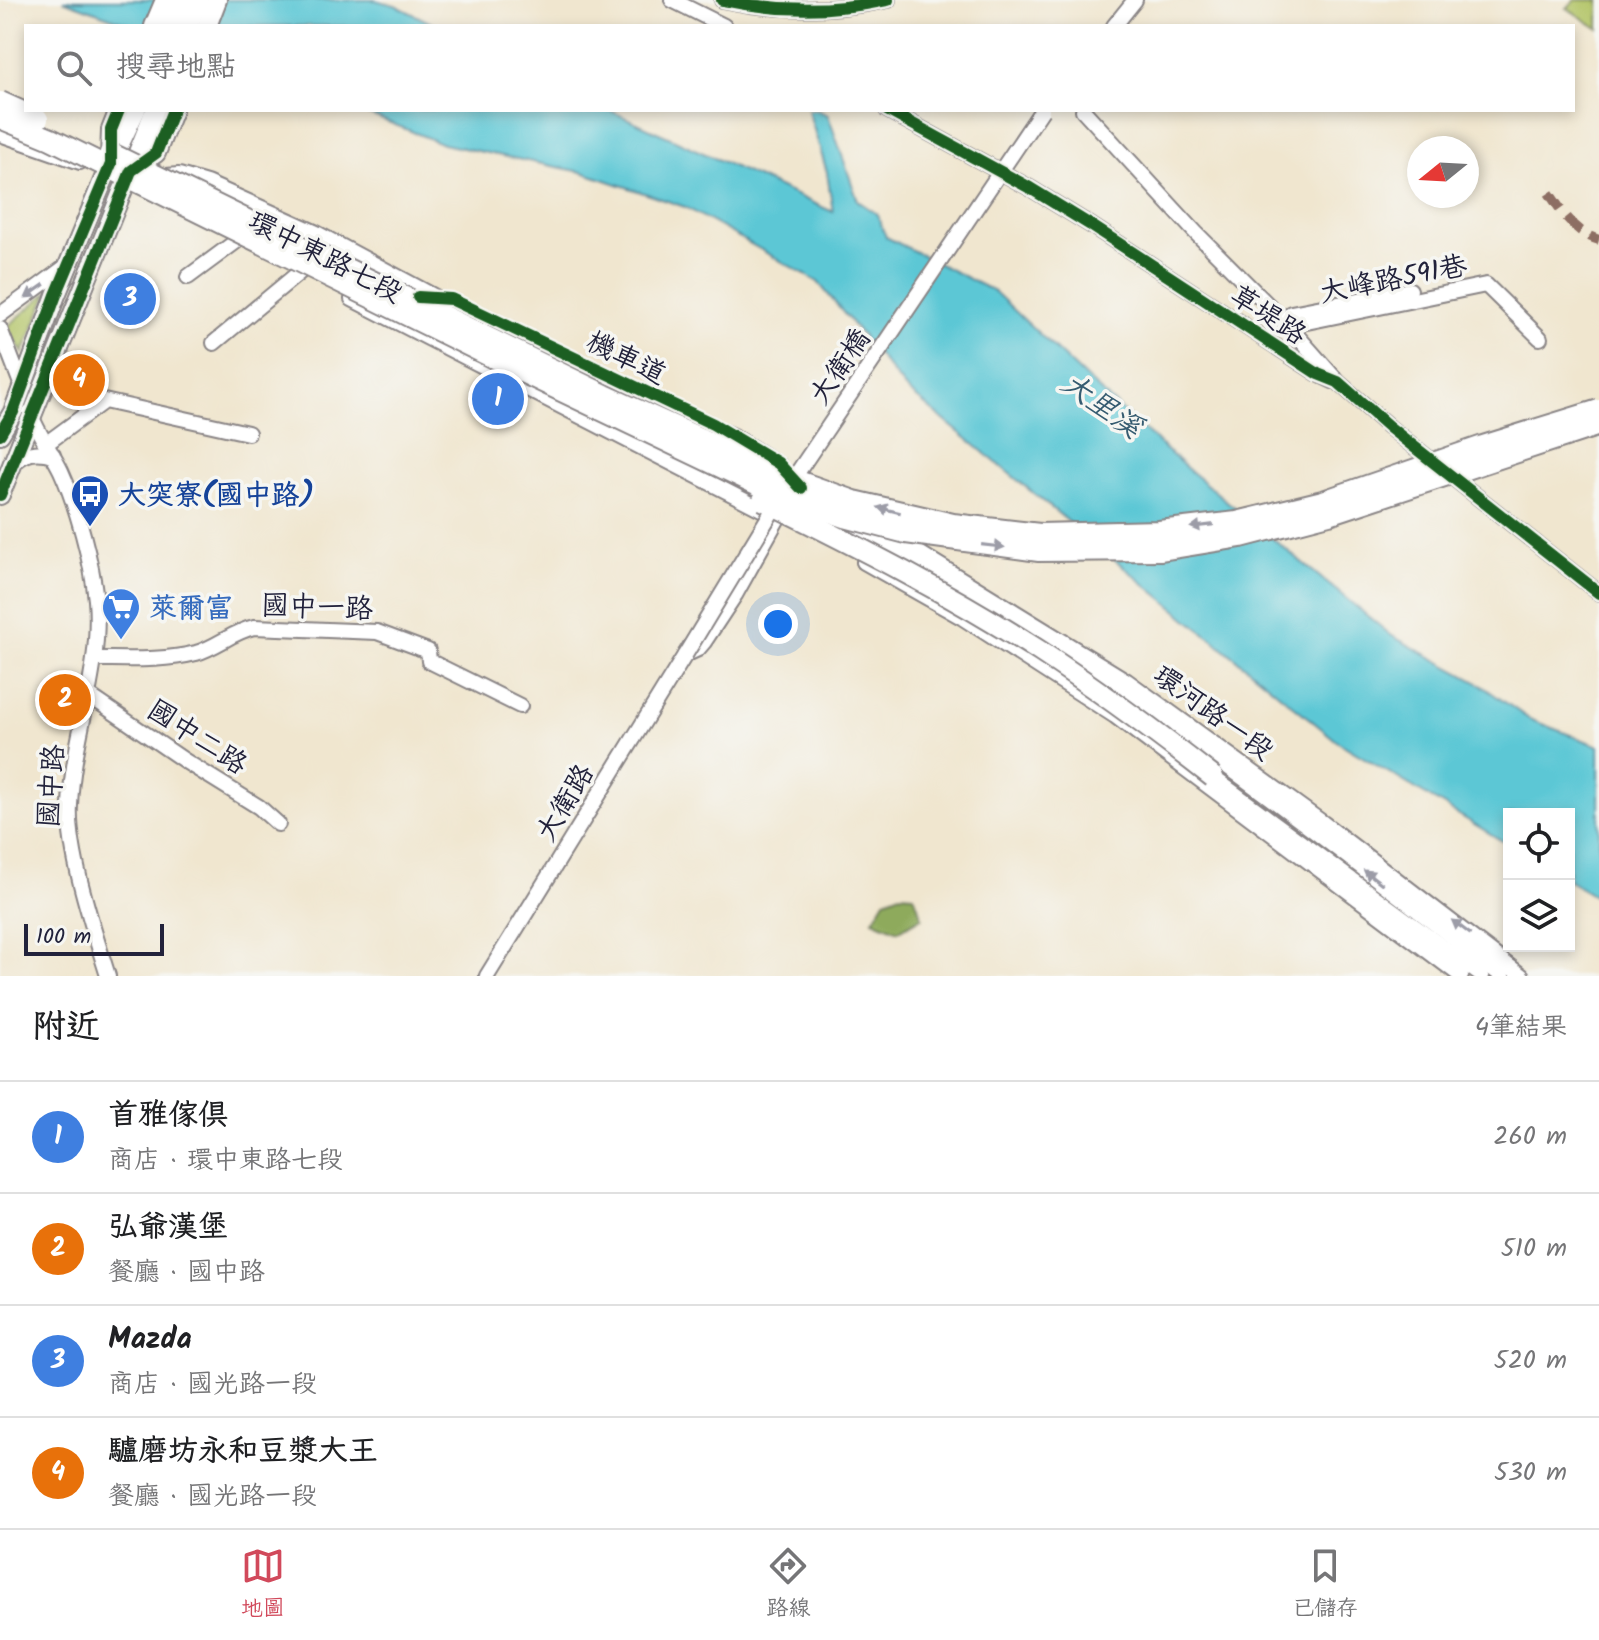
<!DOCTYPE html>
<html lang="zh-TW">
<head>
<meta charset="utf-8">
<style>
	body { margin:0; font-family:Kalam,"LXGW WenKai TC",sans-serif; background:#f2f2f2; color:#202124 }
	.controls { position:absolute; right:24px; bottom:24px; display:grid; overflow:hidden; border-radius:0px; box-shadow:0 4px 12px #0003 }
	.controls button { width:72px; height:72px; display:grid; place-items:center; padding:0; border:0; border-bottom:2px solid #e0e0e0; background:#fff; color:#202124; font:40px sans-serif }
	.compass { position:absolute; left:1407px; top:136px; width:72px; height:72px; border-radius:50%; background:#fff; box-shadow:0 4px 12px #0003; rotate:252deg }
	.scale { position:absolute; left:24px; bottom:20px; width:140px; box-sizing:border-box; padding-left:8px; border:4px solid #22223b; border-top:0; font-size:22px; line-height:28px; white-space:nowrap; color:#22223b; -webkit-text-stroke:6px #f6f6f2; paint-order:stroke }
	.you { position:absolute; left:778px; top:624px; width:28px; height:28px; margin:-20px; border:6px solid #fff; border-radius:50%; background:#1a73e8; box-shadow:0 0 0 12px #1a73e833 }
	.badge { display:grid; place-items:center; width:52px; height:52px; border-radius:50%; background:#d1495b; color:#fff; font-size:26px; font-weight:700 }
	.pin { position:absolute; translate:-50% -50%; border:4px solid #fff; box-shadow:0 2px 8px #0006 }
	.list { margin:0; padding:0; list-style:none }
	h2 { display:flex; justify-content:space-between; align-items:center; height:104px; margin:0; padding:0 32px; font-size:34px }
	h2 small { font-size:26px; font-weight:400; color:#757577 }
	.list li { display:grid; grid-template-columns:52px 1fr auto; gap:24px; align-items:center; box-sizing:border-box; height:112px; padding:0 32px; border-top:2px solid #e0e0e0 }
	.list b { display:block; font-size:30px; white-space:nowrap }
	.list p { margin:0; font-size:26px; white-space:nowrap; color:#757577 }
	.list em { font-size:26px; font-style:normal; color:#757577 }
	.icon { flex:none; width:44px; height:44px; fill:none; stroke:currentColor; stroke-width:2; stroke-linecap:round; stroke-linejoin:round }
	.map { position:relative; flex:none; width:1599px; height:976px; overflow:hidden }
	.search { position:absolute; background:#fff; box-shadow:0 4px 12px #0003; left:24px; right:24px; top:24px; height:88px; display:flex; align-items:center; gap:20px; box-sizing:border-box; padding:0 28px; border-radius:0px; color:#757577; font-size:30px }
	.sheet { height:552px; background:#fff }
	nav { display:flex; justify-content:space-around; align-items:center; box-sizing:border-box; height:112px; border-top:2px solid #e0e0e0; background:#fff; font-size:22px; color:#757577 }
	nav a { display:grid; justify-items:center; gap:4px }
	nav .on { color:#d1495b }
	.map>svg:first-child { display:block }
</style>
</head>
<body>
<div class="map">
<svg width="1599" height="976" viewBox="0 0 1599 976">
	<rect width="100%" height="100%" fill="#f6f6f2"/>
	<filter id="ink" filterUnits="userSpaceOnUse"><feTurbulence type="fractalNoise" baseFrequency=".0125" numOctaves="2"/><feDisplacementMap in="SourceGraphic" scale="16" xChannelSelector="R" yChannelSelector="G"/><feConvolveMatrix kernelMatrix="1 2 1 2 8 2 1 2 1" color-interpolation-filters="sRGB"/></filter>
	<filter id="wash" filterUnits="userSpaceOnUse"><feTurbulence type="fractalNoise" baseFrequency=".006" numOctaves="4" result="noise"/><feDisplacementMap in="SourceGraphic" scale="32" xChannelSelector="R" yChannelSelector="G"/><feGaussianBlur stdDeviation="1.8" result="paint"/><feColorMatrix in="noise" values="0 0 0 0 0 0 0 0 0 0 0 0 0 0 0 0 0 1.4 0 .05"/><feComposite in="paint" operator="in"/></filter>
	<g filter="url(#wash)">
		<rect width="100%" height="100%" fill="#f0e6cf"/>
		<g fill="#b3c568" stroke="#6a7452" stroke-width="2">
			<polygon points="1575,0 1599,0 1599,29 1567,8"/>
			<polygon points="49,291 23,353 7,327"/>
		</g>
		<polygon fill="#8eaa5c" stroke="#58664c" stroke-width="2" points="900,894 914,895 922,917 898,931 873,920 885,900"/>
		<g fill="#5cc7d5" stroke="#3f7488" stroke-width="2">
			<polygon points="63,0 375,0 395,5 437,26 134,26"/>
			<polygon points="358,110 609,110 833,212 827,172 808,110 817,110 828,115 858,201 877,214 886,237 995,292 1089,381 1190,471 1392,636 1475,681 1529,719 1599,746 1599,899 1569,881 1569,814 1509,814 1509,845 1338,742 906,389 818,282 685,207 582,172 443,144"/>
		</g>
	</g>
	<g filter="url(#ink)">
		<g fill="none" stroke-linecap="round" stroke-linejoin="round">
			<defs>
				<g id="minor">
					<polyline points="672,0 724,26"/>
					<path d="M722 0C778 12 831 12 888 0"/>
					<polyline points="1114,26 1135,0"/>
					<polyline points="887,110 1030,188 1092,226 1318,374 1333,381"/>
					<polyline points="1083,110 1196,233 1284,321 1338,382 1389,427 1599,593"/>
					<polyline points="0,134 80,162"/>
					<polyline points="188,277 238,240"/>
					<polyline points="352,299 771,514"/>
					<polyline points="0,315 68,265"/>
					<polyline points="1284,321 1297,324 1486,285 1540,338"/>
					<polyline points="1284,321 1291,313 1410,290"/>
					<polyline points="0,329 23,389"/>
					<polyline points="214,343 301,271"/>
					<path d="M30 412C37 433 52 452 61 471 77 506 92 563 96 600 102 670 73 736 70 805 67 851 94 931 108 976"/>
					<polyline points="47,443 104,401 248,433"/>
					<path d="M14 463C26 452 37 450 53 455"/>
					<polyline points="848,523 987,607"/>
					<polyline points="880,535 911,548 1127,681 1323,823 1522,976"/>
					<polyline points="864,562 963,618 1115,716 1461,976"/>
					<path d="M1009 620C1182 725 1342 852 1502 976"/>
					<path d="M95 659C128 659 164 661 196 653 217 647 232 632 254 627L377 632 428 651 429 661 520 706"/>
					<polyline points="87,694 185,761 259,807 278,824"/>
					<polyline points="1207,773 1482,976"/>
					<polyline points="487,976 685,655 698,649 704,642 735,595 778,518"/>
				</g>
				<g id="major">
					<polyline points="154,26 165,0"/>
					<polyline points="171,26 182,0"/>
					<polyline points="188,26 199,0"/>
					<polyline points="207,26 217,0"/>
					<polyline points="110,157 111,130 119,110"/>
					<polyline points="131,171 156,153 173,110"/>
					<polyline points="0,434 13,412 56,295 107,171 136,110"/>
					<polyline points="0,495 155,110"/>
				</g>
				<polyline id="highway" points="166,179 179,178 206,186 314,235 457,312 733,439 777,467"/>
			</defs>
			<use href="#minor" stroke="#898485" stroke-width="18"/>
			<use href="#major" stroke="#898485" stroke-width="22"/>
			<use href="#highway" stroke="#898485" stroke-width="24"/>
			<use href="#minor" stroke="#fff" stroke-width="14"/>
			<use href="#major" stroke="#fff" stroke-width="18"/>
			<use href="#highway" stroke="#fff" stroke-width="20"/>
			<defs>
				<polyline id="minor-bridge" points="685,655 779,500 1042,110"/>
				<g id="highway-bridge">
					<polyline points="0,102 38,119"/>
					<polyline points="0,118 51,139 524,373 773,492 845,517 906,533 1039,551 1161,550 1241,537 1329,514 1599,425"/>
					<polyline points="110,153 605,395 778,474 854,501 953,524 1040,534 1159,531 1237,522 1323,501 1483,446 1599,410"/>
					<path d="M763 500C857 546 953 595 1041 652 1100 691 1157 733 1213 777"/>
				</g>
			</defs>
			<use href="#minor-bridge" stroke="#898485" stroke-width="18" stroke-linecap="butt"/>
			<use href="#highway-bridge" stroke="#898485" stroke-width="24" stroke-linecap="butt"/>
			<use href="#minor-bridge" stroke="#fff" stroke-width="14"/>
			<use href="#highway-bridge" stroke="#fff" stroke-width="20"/>
			<path stroke="#8d6e63" stroke-width="10" stroke-dasharray="20 10" stroke-linecap="butt" d="M1549 193C1563 213 1575 233 1599 240"/>
			<defs>
				<g id="cycleway">
					<path d="M722 0C778 12 831 12 888 0"/>
					<polyline points="887,110 1030,188 1092,226 1318,374 1338,382 1389,427 1599,593"/>
					<polyline points="418,297 451,299 713,424 778,463 801,488"/>
					<polyline points="0,434 13,412 56,295 111,164 111,130 119,110"/>
					<polyline points="0,495 131,171 156,153 173,110"/>
				</g>
			</defs>
			<use href="#cycleway" stroke="#f6f6f2" stroke-width="17"/>
			<use href="#cycleway" stroke="#1b5e20" stroke-width="12"/>
		</g>
		<defs><path id="oneway-solid" d="M-6-.8H1V-3.2L6.5 0L1 3.2V.8H-6Z" transform="scale(2)"/></defs>
		<g fill="#9c9ca7">
			<use href="#oneway-solid" transform="translate(35 291) rotate(145)"/>
			<use href="#oneway-solid" transform="translate(889 510) rotate(-166)"/>
			<use href="#oneway-solid" transform="translate(1202 526) rotate(173)"/>
			<use href="#oneway-solid" transform="translate(993 546) rotate(7)"/>
			<use href="#oneway-solid" transform="translate(1373 877) rotate(-143)"/>
			<use href="#oneway-solid" transform="translate(1461 927) rotate(-143)"/>
		</g>
	</g>
	<defs>
		<symbol id="bus-pin" viewBox="-11 -11 22 30"><path d="M0 17L-7.5 6A9.5 9.5 0 1 1 7.5 6Z" fill="#1a4fb4" stroke="#f6f6f2"/><path d="M-5-6H5V4H4V6H2V4H-2V6H-4V4H-5ZM-3.5-4V0h7V-4ZM-3.5 1.2v1.5H-2V1.2ZM2 1.2v1.5H3.5V1.2Z" fill="#fff"/></symbol>
		<symbol id="supermarket-pin" viewBox="-11 -11 22 30"><path d="M0 17L-7.5 6A9.5 9.5 0 1 1 7.5 6Z" fill="#3f7fe0" stroke="#f6f6f2"/><path d="M-6-5.5h2.5l.6 2H6L4.5 2H-2.5L-4.4-4H-6ZM-1.5 3.2a1.3 1.3 0 1 0 .1 0ZM3 3.2a1.3 1.3 0 1 0 .1 0Z" fill="#fff"/></symbol>
	</defs>
	<g fill-rule="evenodd">
		<use href="#bus-pin" x="68" y="472" width="44" height="60"/>
		<use href="#supermarket-pin" x="99" y="585" width="44" height="60"/>
	</g>
	<g text-anchor="middle" stroke-width="7" stroke-linejoin="round" paint-order="stroke">
		<g font-size="28" fill="#22223b" stroke="#f6f6f2">
			<text transform="translate(326 256) rotate(27)" y="10">環中東路七段</text>
			<text transform="translate(1393 278) rotate(-11)" y="10">大峰路591巷</text>
			<text transform="translate(1269 314) rotate(33)" y="10">草堤路</text>
			<text transform="translate(627 357) rotate(26)" y="10">機車道</text>
			<text transform="translate(839 366) rotate(-56)" y="10">大衛橋</text>
			<text transform="translate(317 606) rotate(2)" y="10">國中一路</text>
			<text transform="translate(1214 712) rotate(36)" y="10">環河路一段</text>
			<text transform="translate(198 736) rotate(33)" y="10">國中二路</text>
			<text transform="translate(50 786) rotate(-86)" y="10">國中路</text>
			<text transform="translate(564 802) rotate(-59)" y="10">大衛路</text>
		</g>
		<g font-size="28" font-weight="bold" fill="#164399" stroke="#f6f6f2" text-anchor="start">
			<text x="118" y="504">大突寮(國中路)</text>
		</g>
		<g font-size="28" font-weight="bold" fill="#366cbe" stroke="#f6f6f2" text-anchor="start">
			<text x="149" y="617">萊爾富</text>
		</g>
		<g font-size="30" font-style="italic" fill="#365c71" stroke="#f6f6f2">
			<text transform="translate(1102 405) rotate(35)" y="10">大里溪</text>
		</g>
	</g>
</svg>
<div class="controls">
<button><svg class="icon" aria-label="locate" viewBox="0 0 24 24"><circle cx="12" cy="12" r="6"/><path d="M12 2v4M12 18v4M2 12h4M18 12h4"/></svg></button>
<button><svg class="icon" aria-label="layers" viewBox="0 0 24 24"><path d="M12 4l9 5-9 5-9-5zM3 14l9 5 9-5"/></svg></button>
</div>
<svg class="compass" viewBox="-18 -18 36 36"><path d="M0-13l5 13h-10z" fill="#e53935"/><path d="M0 13l5-13h-10z" fill="#757577"/></svg>
<div class="scale">100 m</div>
<div class="you"></div>
<div class="pin badge" style="left:498px;top:399px;background:#3f7fe0">1</div>
<div class="pin badge" style="left:65px;top:700px;background:#e8710a">2</div>
<div class="pin badge" style="left:130px;top:299px;background:#3f7fe0">3</div>
<div class="pin badge" style="left:79px;top:380px;background:#e8710a">4</div>
<div class="search"><svg class="icon" aria-label="search" viewBox="0 0 24 24"><circle cx="10" cy="10" r="6"/><path d="M15 15l6 6"/></svg>搜尋地點</div>
</div>
<section class="sheet">
<h2>附近<small>4筆結果</small></h2>
<ul class="list">
<li><span class="badge" style="background:#3f7fe0">1</span><div><b>首雅傢俱</b><p>商店 · 環中東路七段</p></div><em>260 m</em></li>
<li><span class="badge" style="background:#e8710a">2</span><div><b>弘爺漢堡</b><p>餐廳 · 國中路</p></div><em>510 m</em></li>
<li><span class="badge" style="background:#3f7fe0">3</span><div><b>Mazda</b><p>商店 · 國光路一段</p></div><em>520 m</em></li>
<li><span class="badge" style="background:#e8710a">4</span><div><b>驢磨坊永和豆漿大王</b><p>餐廳 · 國光路一段</p></div><em>530 m</em></li>
</ul>
</section>
<nav>
<a class="on"><svg class="icon" aria-label="map" viewBox="0 0 24 24"><path d="M3 6l6-2 6 2 6-2v14l-6 2-6-2-6 2zM9 4v14M15 6v14"/></svg>地圖</a>
<a><svg class="icon" aria-label="directions" viewBox="0 0 24 24"><path d="M12 3l9 9-9 9-9-9zM9 14v-3h6M13 9l2 2-2 2"/></svg>路線</a>
<a><svg class="icon" aria-label="saved" viewBox="0 0 24 24"><path d="M7 4h10v16l-5-4-5 4z"/></svg>已儲存</a>
</nav>
</body>
</html>
